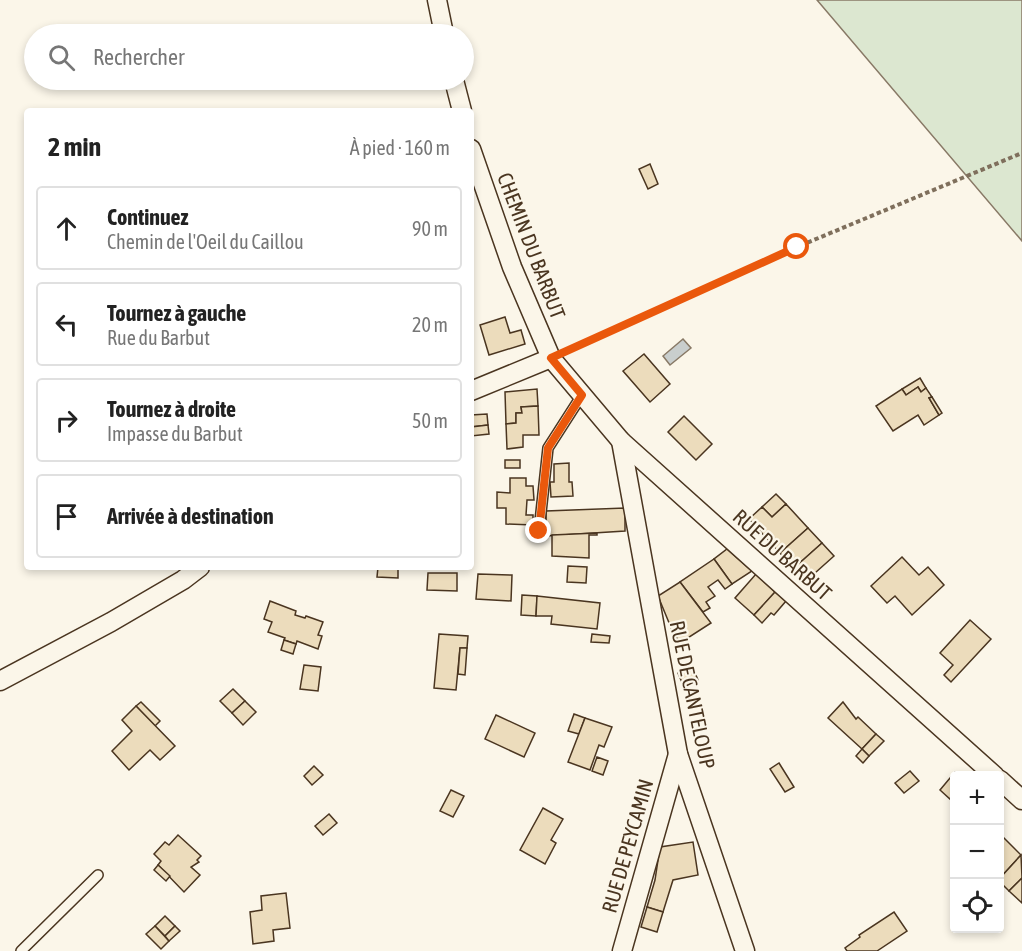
<!DOCTYPE html>
<html lang="fr">
<head>
<meta charset="utf-8">
<style>
	body { margin:0; font-family:"Asap Condensed",sans-serif; background:#f2f2f2; color:#222 }
	.controls { position:absolute; right:18px; bottom:18px; display:grid; overflow:hidden; border-radius:6px; box-shadow:0 3px 9px #0003 }
	.controls button { width:54px; height:54px; display:grid; place-items:center; padding:0; border:0; border-bottom:2px solid #e0e0e0; background:#fff; color:#222; font:30px sans-serif }
	.stop { position:absolute; width:18px; height:18px; margin:-14px; border:4px solid #ea580c; border-radius:50%; background:#fff }
	.stop.end { background:#ea580c; border-color:#fff; box-shadow:0 2px 6px #0008 }
	.list { margin:0; padding:0; list-style:none }
	h2 { display:flex; justify-content:space-between; align-items:center; height:78px; margin:0; padding:0 24px; font-size:26px }
	h2 small { font-size:20px; font-weight:400; color:#767676 }
	.list li { display:grid; grid-template-columns:39px 1fr auto; gap:18px; align-items:center; box-sizing:border-box; height:84px; margin:0 12px 12px; padding:0 12px; border:2px solid #e0e0e0; border-radius:6px }
	.list b { display:block; font-size:22px; white-space:nowrap }
	.list p { margin:0; font-size:20px; white-space:nowrap; color:#767676 }
	.list em { font-size:20px; font-style:normal; color:#767676 }
	.icon { flex:none; width:33px; height:33px; fill:none; stroke:currentColor; stroke-width:2; stroke-linecap:round; stroke-linejoin:round }
	.map { position:relative; flex:none; width:1022px; height:951px; overflow:hidden }
	.search { position:absolute; background:#fff; box-shadow:0 3px 9px #0003; left:24px; top:24px; width:450px; height:66px; display:flex; align-items:center; gap:15px; box-sizing:border-box; padding:0 21px; border-radius:33px; color:#767676; font-size:22px }
	.panel { position:absolute; background:#fff; box-shadow:0 3px 9px #0003; left:24px; top:108px; width:450px; height:462px; border-radius:6px }
	.map>svg:first-child { display:block }
</style>
</head>
<body>
<div class="map">
<svg width="1022" height="951" viewBox="0 0 1022 951">
	<rect width="100%" height="100%" fill="#fbf6e9"/>
	<polygon fill="#dce7d0" stroke="#887966" stroke-width="1.5" points="817,0 1022,0 1022,241"/>
	<polygon fill="#c9cecd" stroke="#887966" stroke-width="1.5" points="683,339 691,348 670,365 663,356"/>
	<g fill="#ecdcbc" stroke="#4a3520" stroke-width="1.5">
		<polygon points="650,164 658,184 648,189 639,169"/>
		<polygon points="505,317 510,333 521,330 525,344 489,355 480,325"/>
		<polygon points="644,354 670,384 650,402 623,371"/>
		<polygon points="920,378 926,388 921,392 918,387 906,395 902,389"/>
		<polygon points="918,387 921,392 926,388 932,397 929,398 939,415 924,425 918,415 893,431 876,406 902,389 906,395"/>
		<polygon points="537,389 538,406 521,407 522,413 516,413 516,423 506,424 505,392"/>
		<polygon points="932,397 942,413 939,415 929,398"/>
		<polygon points="538,406 539,435 523,435 523,447 507,449 506,424 516,423 516,413 522,413 521,407"/>
		<polygon points="487,414 488,425 471,427 471,415"/>
		<polygon points="684,416 712,444 696,460 668,432"/>
		<polygon points="488,425 489,434 471,436 471,427"/>
		<rect x="505" y="460" width="15" height="8"/>
		<polygon points="569,463 569,482 572,482 573,496 551,497 550,482 554,482 554,464"/>
		<polygon points="510,478 526,478 526,486 533,486 534,500 527,500 526,515 533,515 533,525 506,524 506,508 497,508 497,492 510,493"/>
		<polygon points="776,494 786,504 772,517 762,507"/>
		<polygon points="786,504 808,528 780,553 749,519 762,507 772,517"/>
		<polygon points="625,508 625,531 546,536 546,511"/>
		<polygon points="808,528 822,543 794,568 780,553"/>
		<polygon points="597,533 597,535 589,535 589,558 552,556 552,535"/>
		<polygon points="822,543 834,556 806,581 794,568"/>
		<polygon points="727,549 752,571 732,584 714,559"/>
		<polygon points="902,557 919,575 928,567 944,585 912,615 895,596 887,603 871,586"/>
		<polygon points="714,559 732,584 725,589 718,580 708,587 715,596 706,602 710,608 703,612 680,582"/>
		<polygon points="568,566 587,567 586,583 567,582"/>
		<polygon points="378,567 398,567 398,578 377,577"/>
		<polygon points="428,573 457,573 457,591 427,590"/>
		<polygon points="478,574 512,575 511,601 476,599"/>
		<polygon points="756,574 775,592 754,615 735,598"/>
		<polygon points="680,582 711,623 680,643 672,630 658,596"/>
		<polygon points="775,592 786,601 774,615 771,613 762,623 754,615"/>
		<polygon points="522,595 537,596 536,616 521,615"/>
		<polygon points="537,596 600,603 597,629 551,624 552,616 536,616"/>
		<polygon points="270,601 296,611 295,615 305,618 306,616 323,622 318,635 322,636 318,649 297,641 296,644 284,640 285,638 268,632 272,622 264,619"/>
		<polygon points="970,620 991,639 951,682 944,675 953,665 940,653"/>
		<polygon points="439,634 468,636 467,648 460,648 456,690 434,688"/>
		<polygon points="592,634 610,636 609,643 591,642"/>
		<polygon points="284,640 296,644 293,654 281,650"/>
		<polygon points="460,648 467,648 465,675 458,674"/>
		<polygon points="304,665 321,667 318,691 300,689"/>
		<polygon points="692,666 698,680 684,687 678,673"/>
		<polygon points="233,689 245,701 232,713 220,701"/>
		<polygon points="245,701 256,712 243,725 232,713"/>
		<polygon points="141,702 160,721 155,726 136,706"/>
		<polygon points="843,702 856,719 858,717 876,734 862,749 828,718"/>
		<polygon points="136,706 175,746 160,760 150,750 129,770 112,751 132,731 122,720"/>
		<polygon points="574,714 585,718 579,734 568,731"/>
		<polygon points="496,715 535,733 524,757 485,739"/>
		<polygon points="585,718 612,727 604,747 599,745 590,770 568,762"/>
		<polygon points="876,734 884,741 869,756 862,749"/>
		<polygon points="862,749 869,756 863,763 856,756"/>
		<polygon points="597,757 608,761 603,775 592,771"/>
		<polygon points="779,763 794,787 785,792 770,769"/>
		<polygon points="314,766 323,775 312,785 304,776"/>
		<polygon points="910,771 919,781 904,793 895,783"/>
		<polygon points="955,772 959,776 954,776 954,793 950,799 940,790"/>
		<polygon points="451,790 464,796 453,817 440,811"/>
		<polygon points="543,808 563,819 551,840 556,843 545,864 520,850"/>
		<polygon points="329,814 337,823 323,835 315,826"/>
		<polygon points="1000,834 1021,855 1000,878"/>
		<polygon points="178,835 201,856 197,860 199,862 191,867 200,875 184,892 158,865 161,861 154,854 165,842 169,845"/>
		<polygon points="693,842 698,875 673,880 663,912 647,907 655,880 660,847"/>
		<polygon points="1021,855 1022,878 1009,891 1000,882 1000,878"/>
		<polygon points="158,865 170,876 166,881 154,870"/>
		<polygon points="1022,878 1022,903 1009,891"/>
		<polygon points="286,893 290,928 273,930 274,941 253,944 250,912 262,910 261,896"/>
		<polygon points="647,907 663,912 657,932 641,927"/>
		<polygon points="894,912 907,931 877,951 847,951 845,948 860,937 859,935"/>
		<polygon points="165,916 175,926 165,936 155,926"/>
		<polygon points="155,926 169,941 161,949 146,934"/>
		<polygon points="175,926 180,931 169,941 165,936"/>
	</g>
	<g fill="none" stroke-linecap="round" stroke-linejoin="round">
		<defs>
			<g id="service">
				<polyline points="539,531 548,448 582,395"/>
				<polyline points="21,951 98,875"/>
			</g>
			<g id="minor">
				<polyline points="437,0 444,34"/>
				<polyline points="454,80 462,111"/>
				<polyline points="471,149 512,267 551,358 621,441 995,776"/>
				<polyline points="471,391 551,358"/>
				<polyline points="621,441 678,754 745,951"/>
				<polyline points="0,681 111,622 183,580 200,567"/>
				<polyline points="1000,780 1022,800"/>
				<polyline points="622,951 678,754"/>
			</g>
		</defs>
		<use href="#service" stroke="#4a3520" stroke-width="12"/>
		<use href="#minor" stroke="#4a3520" stroke-width="21"/>
		<polyline stroke="#7f6f5c" stroke-width="4" stroke-dasharray="4.5 3" stroke-linecap="butt" points="568,350 797,247 1022,153"/>
		<use href="#service" stroke="#fbf6e9" stroke-width="9"/>
		<use href="#minor" stroke="#fbf6e9" stroke-width="18"/>
	</g>
	<g fill="none" stroke-linecap="round" stroke-linejoin="round">
		<polyline stroke="#ea580c" stroke-width="8" points="539,531 548,448 582,395 551,358 797,247"/>
	</g>
	<g text-anchor="middle" stroke-width="4.5" stroke-linejoin="round" paint-order="stroke">
		<g font-size="21" fill="#4a3520" stroke="#fbf6e9">
			<text transform="translate(531 246) rotate(69)" y="7">CHEMIN DU BARBUT</text>
			<text transform="translate(782 555) rotate(42)" y="7">RUE DU BARBUT</text>
			<text transform="translate(692 695) rotate(78)" y="7">RUE DE CANTELOUP</text>
			<text transform="translate(628 846) rotate(-74)" y="7">RUE DE PEYCAMIN</text>
		</g>
	</g>
</svg>
<div class="controls">
<button>+</button>
<button>−</button>
<button><svg class="icon" aria-label="locate" viewBox="0 0 24 24"><circle cx="12" cy="12" r="6"/><path d="M12 2v4M12 18v4M2 12h4M18 12h4"/></svg></button>
</div>
<div class="stop" style="left:797px;top:247px"></div>
<div class="stop end" style="left:539px;top:531px"></div>
<div class="search"><svg class="icon" aria-label="search" viewBox="0 0 24 24"><circle cx="10" cy="10" r="6"/><path d="M15 15l6 6"/></svg>Rechercher</div>
<section class="panel">
<h2>2 min<small>À pied · 160 m</small></h2>
<ul class="list">
<li><svg class="icon" aria-label="ahead" viewBox="0 0 24 24"><path d="M12 20V5M6 11l6-6 6 6"/></svg><div><b>Continuez</b><p>Chemin de l'Oeil du Caillou</p></div><em>90 m</em></li>
<li><svg class="icon" aria-label="left" viewBox="0 0 24 24"><path d="M17 20v-9H6M10 6l-5 5 5 5"/></svg><div><b>Tournez à gauche</b><p>Rue du Barbut</p></div><em>20 m</em></li>
<li><svg class="icon" aria-label="right" viewBox="0 0 24 24"><path d="M7 20v-9h11M14 6l5 5-5 5"/></svg><div><b>Tournez à droite</b><p>Impasse du Barbut</p></div><em>50 m</em></li>
<li><svg class="icon" aria-label="arrive" viewBox="0 0 24 24"><path d="M6 21V4h12l-3 4 3 4H6"/></svg><div><b>Arrivée à destination</b></div></li>
</ul>
</section>
</div>
</body>
</html>
